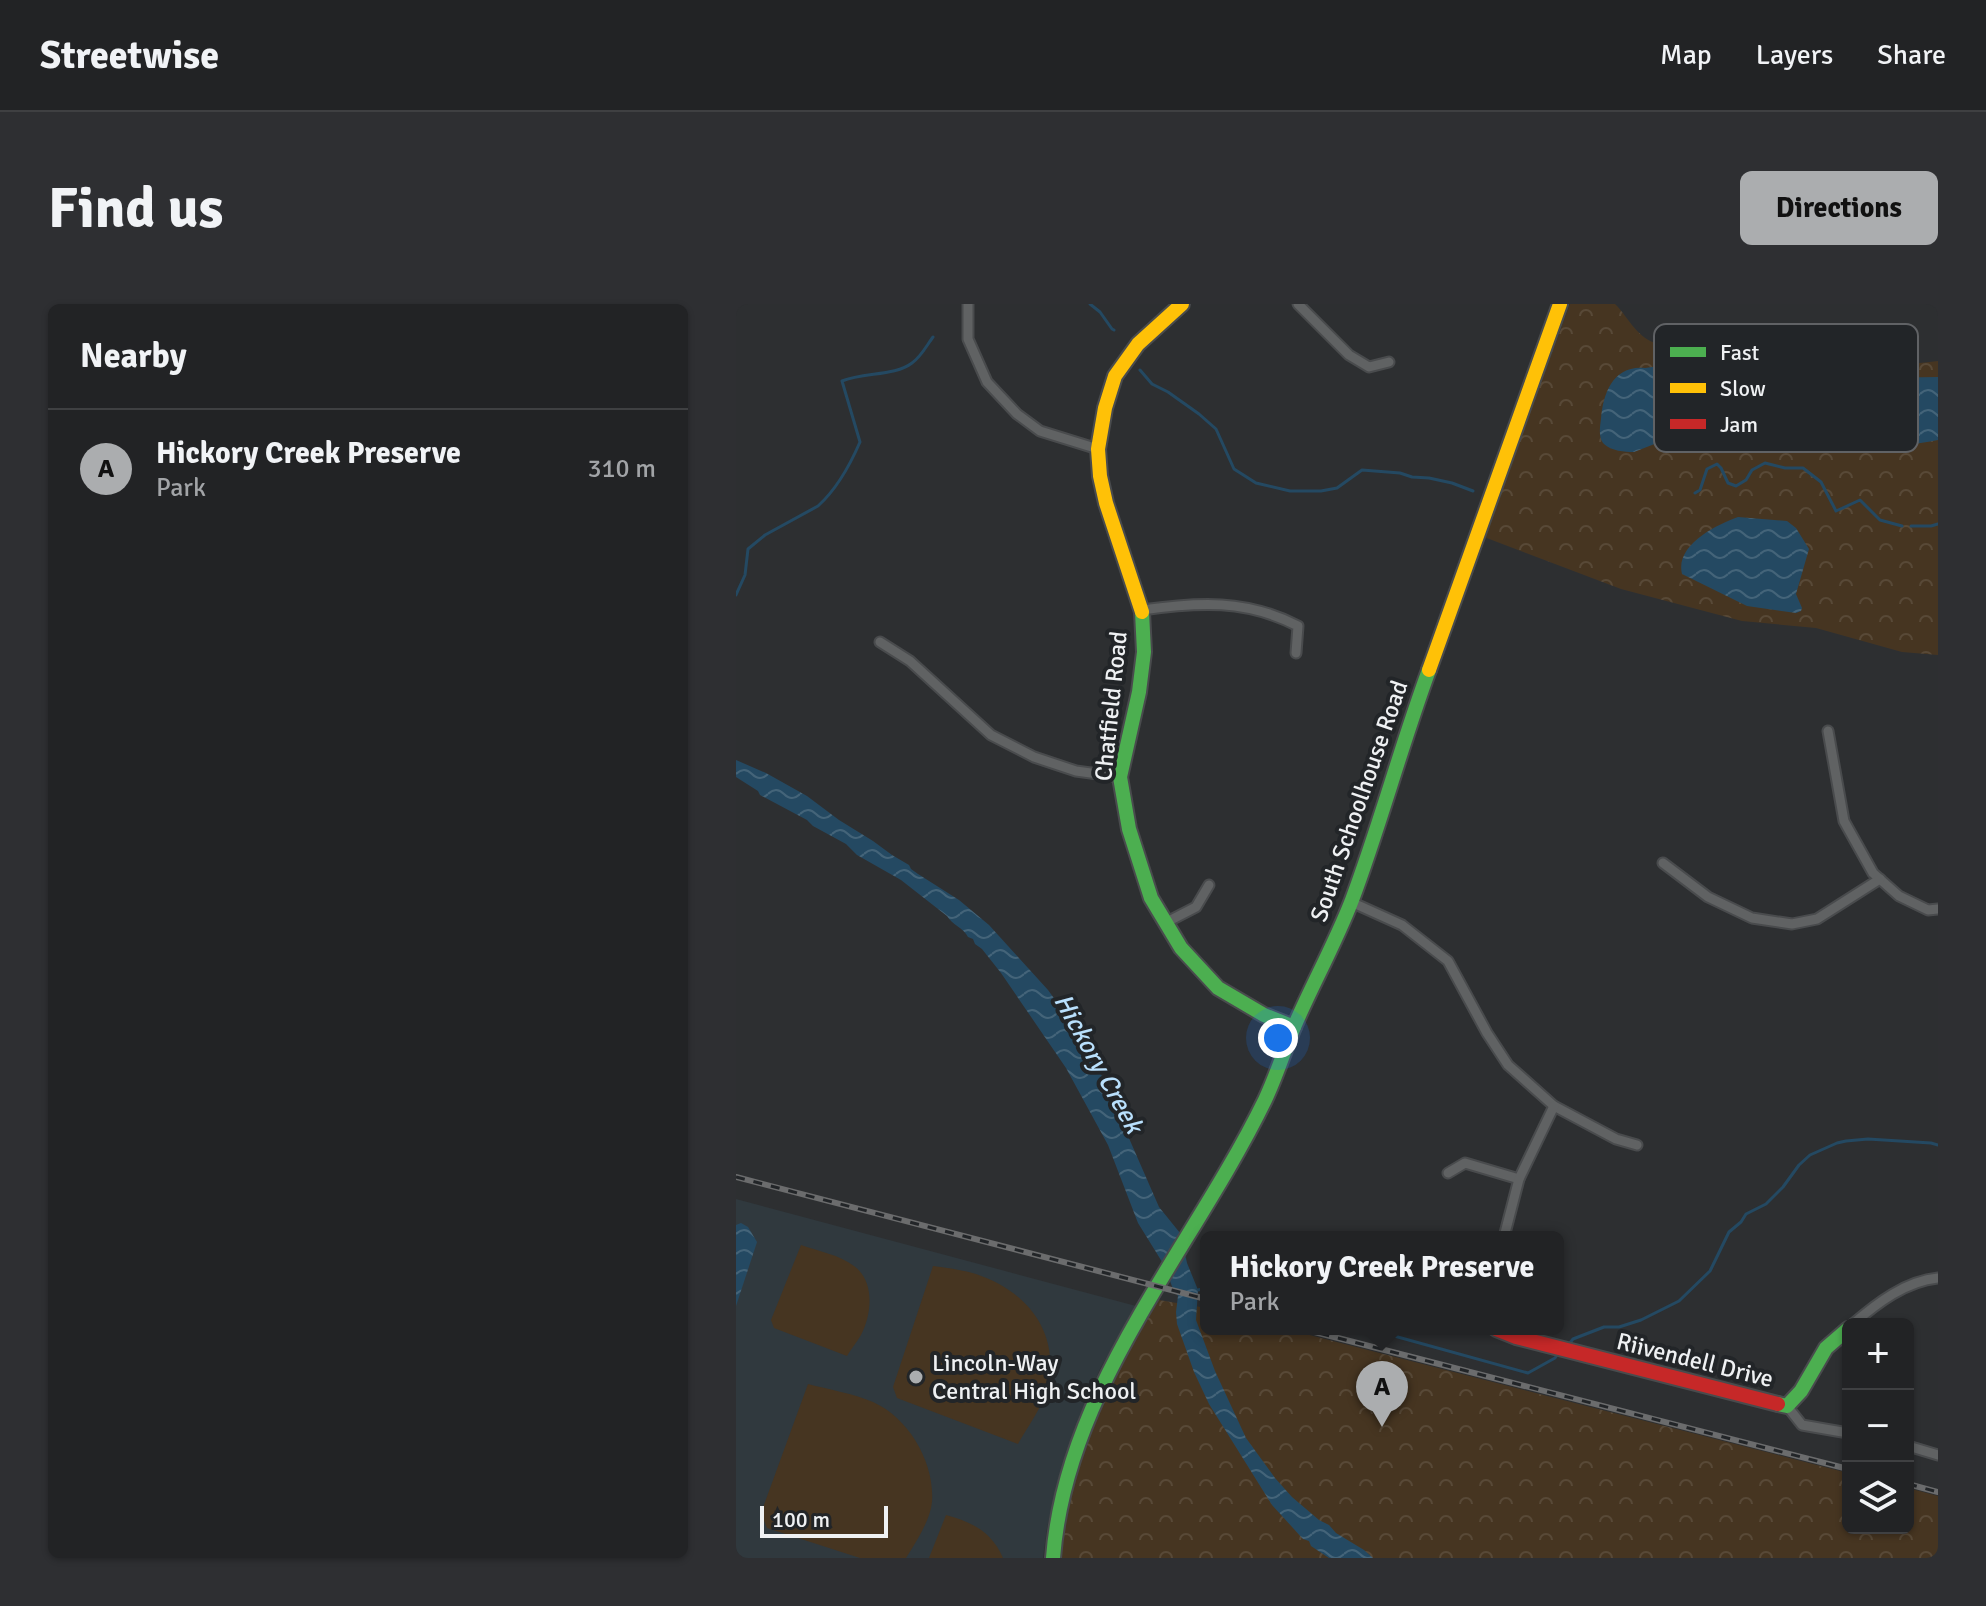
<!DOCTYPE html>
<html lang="en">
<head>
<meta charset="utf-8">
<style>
	body { margin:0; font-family:Signika,sans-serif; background:#2e2f32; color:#f1f3f6 }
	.controls { position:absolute; right:24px; bottom:24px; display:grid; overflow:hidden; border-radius:12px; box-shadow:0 2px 6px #0004 }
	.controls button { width:72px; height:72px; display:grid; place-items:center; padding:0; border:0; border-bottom:2px solid #3f4042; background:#222325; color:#f1f3f6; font:40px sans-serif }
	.scale { position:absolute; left:24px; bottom:20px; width:128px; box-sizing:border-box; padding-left:8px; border:4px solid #eff1f3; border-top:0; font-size:22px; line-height:28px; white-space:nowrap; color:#eff1f3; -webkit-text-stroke:6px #222528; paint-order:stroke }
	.you { position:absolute; left:542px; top:734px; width:28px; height:28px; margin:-20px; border:6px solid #fff; border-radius:50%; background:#1a73e8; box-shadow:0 0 0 12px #1a73e833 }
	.badge { display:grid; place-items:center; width:52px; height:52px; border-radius:50%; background:#abadaf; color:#111; font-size:26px; font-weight:700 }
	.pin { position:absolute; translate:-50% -66px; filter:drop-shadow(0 2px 4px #0008) }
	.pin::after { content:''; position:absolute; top:42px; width:28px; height:24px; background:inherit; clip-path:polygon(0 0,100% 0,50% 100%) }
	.popup { position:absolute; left:464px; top:927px; width:364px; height:104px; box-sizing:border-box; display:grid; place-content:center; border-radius:12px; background:#222325; filter:drop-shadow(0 2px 6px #0005); font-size:26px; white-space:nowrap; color:#a2a4a7 }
	.popup b { font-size:30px; color:#f1f3f6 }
	.popup::after { content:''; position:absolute; left:50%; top:100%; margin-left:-16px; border:16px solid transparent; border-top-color:#222325 }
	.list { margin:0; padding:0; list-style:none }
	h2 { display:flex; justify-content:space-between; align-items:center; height:104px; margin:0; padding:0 32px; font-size:34px }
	h2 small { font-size:26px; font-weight:400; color:#a2a4a7 }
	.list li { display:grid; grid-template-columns:52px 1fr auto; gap:24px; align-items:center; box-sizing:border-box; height:120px; padding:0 32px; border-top:2px solid #3f4042 }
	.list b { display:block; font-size:30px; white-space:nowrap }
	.list p { margin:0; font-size:26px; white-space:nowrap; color:#a2a4a7 }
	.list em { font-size:26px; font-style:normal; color:#a2a4a7 }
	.icon { flex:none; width:44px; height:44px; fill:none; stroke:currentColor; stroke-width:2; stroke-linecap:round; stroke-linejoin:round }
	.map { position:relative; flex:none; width:1202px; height:1254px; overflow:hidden; border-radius:12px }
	header { display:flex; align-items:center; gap:48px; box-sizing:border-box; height:112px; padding:0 40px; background:#222325; border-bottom:2px solid #3f4042 }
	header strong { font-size:38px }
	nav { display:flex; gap:44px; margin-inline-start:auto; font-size:28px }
	.intro { display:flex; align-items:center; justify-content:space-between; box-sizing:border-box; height:192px; padding:0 48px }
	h1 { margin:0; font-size:56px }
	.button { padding:20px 36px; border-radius:12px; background:#abadaf; color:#111; font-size:28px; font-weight:700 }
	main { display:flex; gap:48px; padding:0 48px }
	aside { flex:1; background:#222325; border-radius:12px; box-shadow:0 2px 6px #0004 }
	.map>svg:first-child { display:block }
</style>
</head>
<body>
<header>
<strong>Streetwise</strong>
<nav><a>Map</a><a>Layers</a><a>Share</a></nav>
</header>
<div class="intro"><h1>Find us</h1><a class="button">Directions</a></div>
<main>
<aside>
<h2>Nearby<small></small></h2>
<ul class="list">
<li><span class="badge">A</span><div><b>Hickory Creek Preserve</b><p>Park</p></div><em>310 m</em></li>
</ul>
</aside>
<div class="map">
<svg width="1202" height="1254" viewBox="0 0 1202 1254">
	<defs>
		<pattern id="forest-crowns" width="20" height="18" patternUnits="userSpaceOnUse" patternTransform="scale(2)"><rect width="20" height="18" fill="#463521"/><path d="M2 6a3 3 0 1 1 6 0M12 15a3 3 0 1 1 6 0" fill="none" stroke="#584937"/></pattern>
		<pattern id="water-waves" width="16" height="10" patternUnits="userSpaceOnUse" patternTransform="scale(2)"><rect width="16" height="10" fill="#244962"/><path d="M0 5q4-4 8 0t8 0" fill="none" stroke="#446479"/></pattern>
	</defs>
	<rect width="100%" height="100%" fill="#2d2f31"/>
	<polygon fill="#30393e" points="0,895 400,1002 364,1065 339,1123 323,1172 311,1224 307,1254 0,1254"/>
	<g fill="url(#forest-crowns)">
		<path d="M834 0H879C894 15 901 35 923 40 957 48 993 32 1027 34 1049 36 1071 45 1092 51 1129 61 1164 62 1202 57V351L1166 348 1080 324 1006 317 885 285 748 233Z"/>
		<path d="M423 996 470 1004V1025H550L1112 1169V1224H1172V1184L1202 1192V1254H323C328 1213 337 1172 351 1133 368 1085 397 1040 423 996Z"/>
	</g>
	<g fill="#463521">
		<path d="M65 941C82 947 104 951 118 962 139 977 136 1010 125 1031 121 1038 115 1045 111 1052L38 1024 35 1016Z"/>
		<path d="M197 962C212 964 227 966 240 970 287 986 319 1021 314 1072 311 1097 294 1119 282 1140L161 1094 157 1083Z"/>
		<path d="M72 1080C91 1085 119 1090 137 1098 173 1114 199 1159 196 1198 194 1217 180 1238 170 1254H124L31 1224 25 1209Z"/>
		<path d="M210 1211C236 1218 256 1228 267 1254H193Z"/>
	</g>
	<g fill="url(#water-waves)">
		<path d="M1046 50 1070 57 1073 61 1052 70 1008 105 898 148C889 148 875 147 868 140 862 134 864 122 865 115 867 88 878 61 909 64L1009 51Z"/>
		<path d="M1202 73V136C1169 142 1132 147 1099 139L1097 135C1105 129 1113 128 1122 123 1140 114 1135 90 1140 74Z"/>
		<path d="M1002 213 1051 217 1060 224 1073 245 1060 290 1066 304 1065 307 1060 309 1011 302 946 270C939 241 980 221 1002 213Z"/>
		<path d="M0 456 30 469 71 492 103 516 137 537 156 551 173 561 175 565 182 570 223 596 253 621 312 686 344 730 358 754 423 903 444 929 451 959 462 986 460 1016 479 1067 510 1134 539 1174 556 1193 583 1216 593 1221 600 1229 628 1246 637 1254H593L575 1242 573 1237 567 1235 536 1201 473 1100 458 1068 441 1020 440 1008 442 992 437 985 428 961 402 919 372 841 330 764 265 669 246 645 239 640 237 635 232 633C228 624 216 621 211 612L165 576 121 551 110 540 77 522 71 516 24 491 22 487 0 473Z"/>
		<polygon points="5,919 12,923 21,938 0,1002 0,921"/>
	</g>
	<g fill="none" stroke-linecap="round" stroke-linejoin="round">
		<g stroke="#244962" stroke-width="3">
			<polyline points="354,0 364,8 376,25 378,26"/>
			<polyline points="404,66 416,80 432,88 463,110 480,125 498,165 520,179 554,187 585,187 601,184 626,166 664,169 676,173 693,174 716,179 737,187"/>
			<polyline points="959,189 964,186 971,165 981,160 985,164 992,179 1000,182 1010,176 1016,166 1029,159 1049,164 1067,164 1085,178 1100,207 1124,196 1144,216 1166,222"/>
			<polyline points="1175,222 1195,222 1202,220"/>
			<path d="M0 291 9 271 12 245 29 231 82 202C101 185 114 161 124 138L106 77C128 68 159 72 176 59 185 53 191 41 197 33"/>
			<polyline points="462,986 470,984"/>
			<polyline points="633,1025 792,1069 819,1054 823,1048"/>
			<polyline points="833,1040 837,1035 868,1023 883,1023 905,1016 943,997 974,967 993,928 1005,918 1010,910 1030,900 1047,883 1063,861 1074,851 1101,839 1110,837 1132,835 1195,839 1202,841"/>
		</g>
		<defs>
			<g id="street">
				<polyline points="232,0 232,35 251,78 281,110 304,127 362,145"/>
				<polyline points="562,0 613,51 633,63 653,58"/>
				<path d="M406 306C462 298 510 295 562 322L560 349"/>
				<polyline points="144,338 174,357 255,431 298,453 340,467 384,473"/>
				<polyline points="1092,427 1108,517 1137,569 1163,592 1192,606 1202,605"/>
				<polyline points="927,559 972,593 1016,614 1056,620 1081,615 1144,575"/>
				<polyline points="615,598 666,621 712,657 751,729 772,761 818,802 880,835 901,841"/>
				<polyline points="429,619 460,603 473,581"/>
				<polyline points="712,869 729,859 783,875"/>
				<polyline points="768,933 783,875 818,802"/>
				<path d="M1117 1020C1141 999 1170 977 1202 974"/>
				<polyline points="1051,1102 1066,1121 1112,1129"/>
				<polyline points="1172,1142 1202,1151"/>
			</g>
			<g id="fast">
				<polyline points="406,308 408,348 403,388 384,473 393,525 415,594 445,644 482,684 528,711 558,723"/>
				<polyline points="1042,1100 1051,1102 1065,1087 1090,1044 1112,1025"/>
				<path d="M317 1254C330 1083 456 946 529 796 540 773 548 747 558 723 576 681 599 640 616 596 644 521 665 442 693 366"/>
			</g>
			<g id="slow">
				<polyline points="406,308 370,199 364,172 362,145 369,104 379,72 402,40 446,0"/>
				<polyline points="693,366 824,0"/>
			</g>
			<polyline id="jam" points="760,1025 780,1033 1042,1100"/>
		</defs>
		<use href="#street" stroke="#494b4d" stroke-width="13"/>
		<use href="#fast" stroke="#494b4d" stroke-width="18"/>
		<use href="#slow" stroke="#494b4d" stroke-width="18"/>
		<use href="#jam" stroke="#494b4d" stroke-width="18"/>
		<use href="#street" stroke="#606263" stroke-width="9"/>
		<use href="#fast" stroke="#4caf50" stroke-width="14"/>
		<use href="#slow" stroke="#ffc107" stroke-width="14"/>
		<use href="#jam" stroke="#c62828" stroke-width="14"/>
		<defs>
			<g id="rail">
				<polyline points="0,873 470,995"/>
				<polyline points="567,1025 1112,1165"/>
				<polyline points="1172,1180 1202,1188"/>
			</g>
		</defs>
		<use href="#rail" stroke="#6b6c6d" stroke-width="6"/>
		<use href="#rail" stroke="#222528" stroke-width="3" stroke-dasharray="9" stroke-linecap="butt"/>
	</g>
	<circle fill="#abadaf" stroke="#222528" stroke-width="3" cx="180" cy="1073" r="8"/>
	<g text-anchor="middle" stroke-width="8" stroke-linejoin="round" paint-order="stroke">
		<g font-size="24" fill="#eff1f3" stroke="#222528">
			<text transform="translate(375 402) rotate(-84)" y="8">Chatfield Road</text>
			<text transform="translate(623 497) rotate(-71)" y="8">South Schoolhouse Road</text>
			<text transform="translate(959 1056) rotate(14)" y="8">Riivendell Drive</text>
		</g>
		<g font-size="24" fill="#eff1f3" stroke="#222528" text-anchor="start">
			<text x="196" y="1067">Lincoln-Way<tspan x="196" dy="28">Central High School</tspan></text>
		</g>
		<g font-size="26" font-style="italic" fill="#b9e0fd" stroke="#222528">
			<text transform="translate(363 759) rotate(61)" y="9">Hickory Creek</text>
		</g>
	</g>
	<rect x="918" y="20" width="264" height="128" rx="12" fill="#222528" stroke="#606265" stroke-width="2"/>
	<rect x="934" y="43" width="36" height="10" fill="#4caf50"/>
	<rect x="934" y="79" width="36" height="10" fill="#ffc107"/>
	<rect x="934" y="115" width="36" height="10" fill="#c62828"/>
	<g font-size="22" fill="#eff1f3">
		<text x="984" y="56">Fast</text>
		<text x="984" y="92">Slow</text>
		<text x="984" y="128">Jam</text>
	</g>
</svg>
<div class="controls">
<button>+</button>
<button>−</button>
<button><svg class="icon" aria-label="layers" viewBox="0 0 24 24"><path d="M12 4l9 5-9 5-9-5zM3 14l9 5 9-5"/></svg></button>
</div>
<div class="scale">100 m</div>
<div class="you"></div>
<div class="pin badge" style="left:646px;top:1123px">A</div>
<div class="popup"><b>Hickory Creek Preserve</b>Park</div>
</div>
</main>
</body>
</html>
